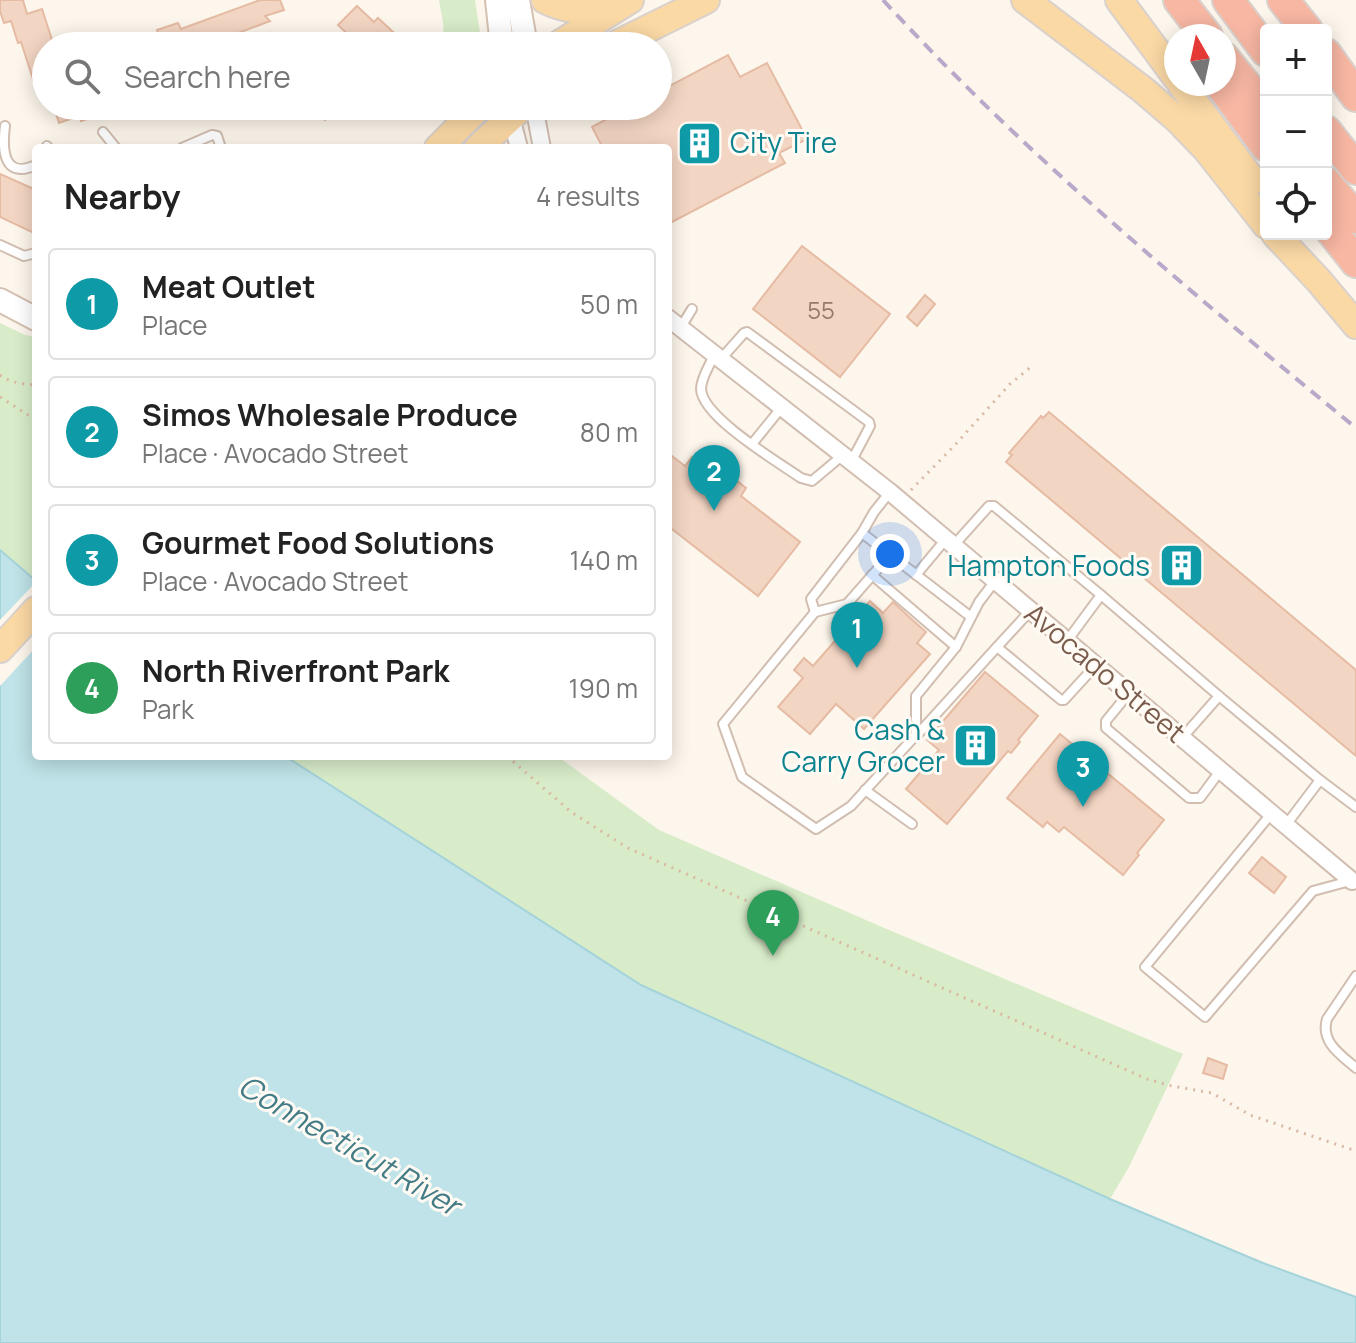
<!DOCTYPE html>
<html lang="en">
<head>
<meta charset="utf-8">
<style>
	body { margin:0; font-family:Manrope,sans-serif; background:#f2f2f2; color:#222 }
	.controls { position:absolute; right:24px; top:24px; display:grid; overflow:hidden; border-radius:8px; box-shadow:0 4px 20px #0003 }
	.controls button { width:72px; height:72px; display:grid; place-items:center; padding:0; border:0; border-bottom:2px solid #e0e0e0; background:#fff; color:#222; font:40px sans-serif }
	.compass { position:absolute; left:1164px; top:24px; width:72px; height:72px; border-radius:50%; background:#fff; box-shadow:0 4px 20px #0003; rotate:351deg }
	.you { position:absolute; left:890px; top:554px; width:28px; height:28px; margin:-20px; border:6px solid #fff; border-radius:50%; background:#1a73e8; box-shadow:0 0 0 12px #1a73e833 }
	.badge { display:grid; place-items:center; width:52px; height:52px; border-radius:50%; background:#e76f51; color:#fff; font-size:26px; font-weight:700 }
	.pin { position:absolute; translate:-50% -66px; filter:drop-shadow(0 2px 4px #0008) }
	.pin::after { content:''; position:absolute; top:42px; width:28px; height:24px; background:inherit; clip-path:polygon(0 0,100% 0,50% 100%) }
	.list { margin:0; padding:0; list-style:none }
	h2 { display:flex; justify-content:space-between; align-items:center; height:104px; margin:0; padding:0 32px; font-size:34px }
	h2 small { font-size:26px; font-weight:400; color:#767676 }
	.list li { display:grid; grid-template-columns:52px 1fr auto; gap:24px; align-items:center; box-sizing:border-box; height:112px; margin:0 16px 16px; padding:0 16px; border:2px solid #e0e0e0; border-radius:8px }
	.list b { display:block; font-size:30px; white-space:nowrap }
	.list p { margin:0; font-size:26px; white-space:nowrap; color:#767676 }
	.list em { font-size:26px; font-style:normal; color:#767676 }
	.icon { flex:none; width:44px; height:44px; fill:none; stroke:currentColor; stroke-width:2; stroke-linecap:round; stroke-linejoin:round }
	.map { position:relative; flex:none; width:1356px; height:1343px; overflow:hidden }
	.search { position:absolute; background:#fff; box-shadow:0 4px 20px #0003; left:32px; top:32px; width:640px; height:88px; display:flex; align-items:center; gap:20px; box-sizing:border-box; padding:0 28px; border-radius:44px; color:#767676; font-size:30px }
	.panel { position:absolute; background:#fff; box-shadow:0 4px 20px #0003; left:32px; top:144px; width:640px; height:616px; border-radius:8px }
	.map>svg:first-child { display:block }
</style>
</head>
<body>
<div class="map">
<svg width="1356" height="1343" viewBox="0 0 1356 1343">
	<rect width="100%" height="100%" fill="#fdf6ec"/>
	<g fill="#d8ecc9">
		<path d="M439 0H475L482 46H439C448 34 441 14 439 0Z"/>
		<polygon points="0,323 25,335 36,337 36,581 0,550"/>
		<polygon points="285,756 557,756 659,830 882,927 1183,1054 1129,1167 1110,1199 641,985"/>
	</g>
	<polygon fill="#bfe3e8" stroke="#a5d3da" stroke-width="2" points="0,550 36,581 36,756 285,756 641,985 1110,1199 1263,1263 1356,1297 1356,1343 0,1343"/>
	<polygon fill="#fdf6ec" points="36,582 36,647 0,686 0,620"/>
	<g fill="#f3d5c3" stroke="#e6bba3" stroke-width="2">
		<polygon points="0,0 23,0 27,14 42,9 54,46 46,46 46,78 34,82 21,42 18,43 11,21 4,23 0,11"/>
		<polygon points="260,0 280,0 284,10 265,16 270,21 204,46 162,46 157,30 178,23 181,29"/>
		<polygon points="357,6 374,22 378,18 408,46 373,46 361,35 355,41 338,25"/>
		<polygon points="728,55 740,77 767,63 807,139 779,153 785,163 668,224 668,148 603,148 592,127 631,106 658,106 658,92"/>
		<polygon points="66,106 120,106 120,108 81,121 79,116 59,123 55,110"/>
		<polygon points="311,106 339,106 325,120"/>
		<polygon points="0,174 36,190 36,234 0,217"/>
		<polygon points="802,246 890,314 840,377 753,309"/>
		<polygon points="925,295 935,304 917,326 907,317"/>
		<polygon points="1049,412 1356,670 1356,756 1006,462 1012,455 1009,453 1041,416 1043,418"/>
		<polygon points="668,453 685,466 692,457 716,476 722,469 746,488 741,496 800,542 758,596 668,526"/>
		<polygon points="870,601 883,613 893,602 908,616 926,632 917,643 930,654 864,729 836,704 810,734 778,707 803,678 794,670 804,658 813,666"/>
		<polygon points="985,672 1038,716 1018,740 1020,742 1011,753 1008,751 947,824 906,789 939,750 927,740"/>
		<polygon points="1060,734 1164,820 1137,853 1139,855 1123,875 1064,827 1059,832 1047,822 1043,827 1007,798"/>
		<polygon points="1262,857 1286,877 1274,893 1249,873"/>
		<polygon points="1208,1058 1227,1065 1223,1079 1203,1073"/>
	</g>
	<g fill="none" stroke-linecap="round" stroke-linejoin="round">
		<defs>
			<g id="lane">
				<path d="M5 126C2 149 3 180 36 165"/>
				<polyline points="103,132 116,148"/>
				<polyline points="46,148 47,146"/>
				<polyline points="182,148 212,135 217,136 221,148"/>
				<polyline points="0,245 24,256 36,253"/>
				<polyline points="681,327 692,309"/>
				<path d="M714 355C710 365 701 378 701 389 702 417 778 462 801 478L812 481 843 455"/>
				<polyline points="721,359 744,333 747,332 869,422 870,426 851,462"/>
				<polyline points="752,444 782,407"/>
				<polyline points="862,533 874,512 890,492"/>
				<polyline points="954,545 989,506 994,506 1101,595 1067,641"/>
				<polyline points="890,555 847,604 815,612 723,724 742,777 816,829 851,806 916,735 916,696 956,647 979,602 995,581"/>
				<polyline points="872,575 956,647"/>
				<polyline points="916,575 946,539"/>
				<polyline points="1101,595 1219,696 1182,738"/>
				<polyline points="1030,611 997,647 1061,700 1064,700 1096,665"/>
				<polyline points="815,612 811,599 862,533 971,617"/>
				<polyline points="1129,693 1106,721 1106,728 1189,798 1200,798 1220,771"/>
				<polyline points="1219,696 1320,780"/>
				<polyline points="917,735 997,647"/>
				<polyline points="865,790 912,824"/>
				<polyline points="1271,814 1145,967 1205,1017 1313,891 1350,881"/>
				<polyline points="1286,825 1320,780 1356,807"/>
				<path d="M1356 976 1327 1019C1320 1042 1341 1055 1356 1068"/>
			</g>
			<g id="street">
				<polyline points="534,106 542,148"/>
				<polyline points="511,117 519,148"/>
				<polyline points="668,318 890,492 1352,881"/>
			</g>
			<g id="secondary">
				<polyline points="497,0 502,46"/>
				<polyline points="518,0 526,46"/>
				<polyline points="0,300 36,319"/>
			</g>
			<g id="primary">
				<path d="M545 0C566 11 587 11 611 11"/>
				<polyline points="1025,0 1142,89 1177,119 1206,149 1266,225"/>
				<polyline points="1119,0 1176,77"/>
				<polyline points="556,46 630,0"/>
				<polyline points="613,46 706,0"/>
				<polyline points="1181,84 1253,181"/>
				<polyline points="438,148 480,106"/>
				<polyline points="478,148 523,106"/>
				<polyline points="1275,234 1319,281 1356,325"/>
				<polyline points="0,649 36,610"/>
			</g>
			<g id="highway">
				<polyline points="1179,0 1207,36"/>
				<polyline points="1228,0 1266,51"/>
				<polyline points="1283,0 1307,30"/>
				<polyline points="1326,54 1356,96"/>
				<polyline points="1224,58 1266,110"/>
				<polyline points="1220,84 1266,146"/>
				<polyline points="1326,131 1356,169"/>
				<polyline points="1326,183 1356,218"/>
				<polyline points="1326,224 1356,262"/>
			</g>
		</defs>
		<use href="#lane" stroke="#d1beb0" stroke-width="12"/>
		<use href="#street" stroke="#d1beb0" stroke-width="20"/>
		<use href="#secondary" stroke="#d6c0b0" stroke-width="26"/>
		<use href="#primary" stroke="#dad1cd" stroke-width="30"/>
		<use href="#highway" stroke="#dad1cd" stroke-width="34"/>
		<g stroke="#d9b8a5" stroke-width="3" stroke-dasharray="2 6" stroke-linecap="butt">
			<path d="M0 375C10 383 24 384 36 385"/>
			<polyline points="0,397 36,420"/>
			<polyline points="911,490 954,446 1010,384 1032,366"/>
			<polyline points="507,756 571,812 628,848 1147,1079 1172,1086 1212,1093 1250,1115 1356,1151"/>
		</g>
		<use href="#lane" stroke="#fff" stroke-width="8"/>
		<use href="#street" stroke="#fff" stroke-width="16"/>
		<use href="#secondary" stroke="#fff" stroke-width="22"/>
		<use href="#primary" stroke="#fbd9a5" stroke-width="26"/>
		<use href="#highway" stroke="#f7b7a3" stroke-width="30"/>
		<path stroke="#b9a8c9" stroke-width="4" stroke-dasharray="12 8" stroke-linecap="butt" d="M883 0C1027 157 1192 293 1356 428"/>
	</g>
	<defs>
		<symbol id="building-square" viewBox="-11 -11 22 22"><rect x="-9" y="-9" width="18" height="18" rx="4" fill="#0f9aa8" stroke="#fffaf3"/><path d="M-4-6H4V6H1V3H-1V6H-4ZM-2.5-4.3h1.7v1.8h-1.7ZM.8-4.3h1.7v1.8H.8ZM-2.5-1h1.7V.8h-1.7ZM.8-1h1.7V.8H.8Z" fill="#fff"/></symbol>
	</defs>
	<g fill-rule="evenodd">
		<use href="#building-square" x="674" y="118" width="51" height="51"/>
		<use href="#building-square" x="1156" y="540" width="51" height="51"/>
		<use href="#building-square" x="950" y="720" width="51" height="51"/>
	</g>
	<g text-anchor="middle" stroke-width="6" stroke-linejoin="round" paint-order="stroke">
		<g font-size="24" fill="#987a6a">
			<text x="821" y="319">55</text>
		</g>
		<g font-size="28" fill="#0d838f" stroke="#fffaf3" text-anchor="end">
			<text x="730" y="153" text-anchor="start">City Tire</text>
			<text x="1150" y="576">Hampton Foods</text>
			<text x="945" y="740">Cash &amp;<tspan x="945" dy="32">Carry Grocer</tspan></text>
		</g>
		<g font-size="28" fill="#7a5c4d" stroke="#fffaf3">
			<text transform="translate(1105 673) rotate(40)" y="10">Avocado Street</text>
		</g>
		<g font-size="30" font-style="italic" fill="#437c86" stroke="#fffaf3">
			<text transform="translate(349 1146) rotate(30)" y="10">Connecticut River</text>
		</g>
	</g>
</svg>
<div class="controls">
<button>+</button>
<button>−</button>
<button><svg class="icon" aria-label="locate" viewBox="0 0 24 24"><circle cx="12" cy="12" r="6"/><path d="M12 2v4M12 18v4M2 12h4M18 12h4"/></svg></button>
</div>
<svg class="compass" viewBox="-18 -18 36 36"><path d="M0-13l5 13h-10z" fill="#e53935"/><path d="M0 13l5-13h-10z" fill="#767676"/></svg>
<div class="you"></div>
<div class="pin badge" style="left:857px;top:668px;background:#0f9aa8">1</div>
<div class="pin badge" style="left:714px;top:511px;background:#0f9aa8">2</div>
<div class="pin badge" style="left:1083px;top:807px;background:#0f9aa8">3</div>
<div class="pin badge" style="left:773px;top:956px;background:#2e9e5b">4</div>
<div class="search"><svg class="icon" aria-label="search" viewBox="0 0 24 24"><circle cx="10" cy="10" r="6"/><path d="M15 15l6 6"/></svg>Search here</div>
<section class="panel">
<h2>Nearby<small>4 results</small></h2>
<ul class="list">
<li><span class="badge" style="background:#0f9aa8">1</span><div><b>Meat Outlet</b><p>Place</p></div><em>50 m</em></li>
<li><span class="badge" style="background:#0f9aa8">2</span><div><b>Simos Wholesale Produce</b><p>Place · Avocado Street</p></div><em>80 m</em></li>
<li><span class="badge" style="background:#0f9aa8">3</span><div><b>Gourmet Food Solutions</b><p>Place · Avocado Street</p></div><em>140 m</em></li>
<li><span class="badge" style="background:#2e9e5b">4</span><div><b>North Riverfront Park</b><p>Park</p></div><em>190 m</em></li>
</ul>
</section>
</div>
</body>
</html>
